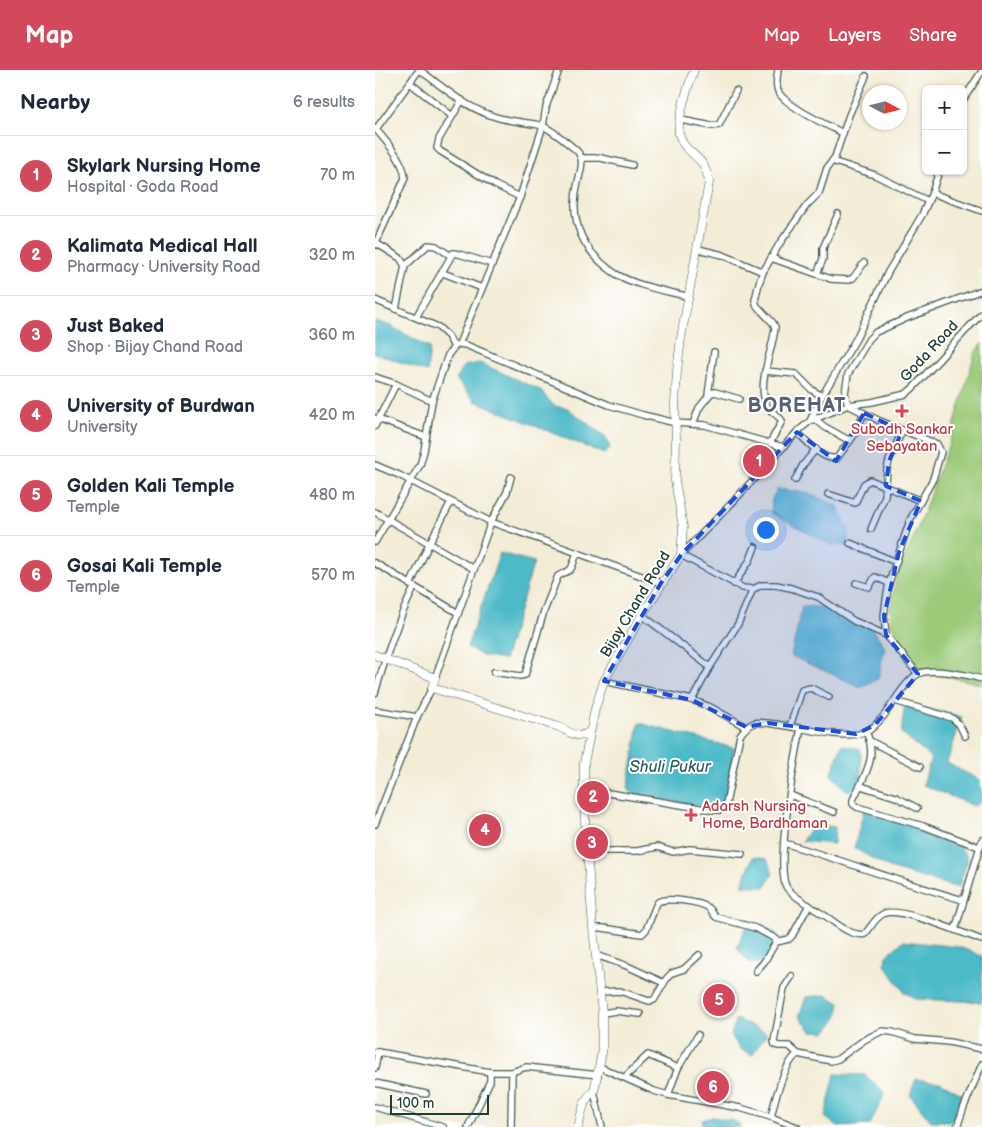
<!DOCTYPE html>
<html lang="en">
<head>
<meta charset="utf-8">
<style>
	body { margin:0; font-family:"Balsamiq Sans",sans-serif; background:#f6f6f7; color:#1f2937 }
	.controls { position:absolute; right:15px; top:15px; display:grid; overflow:hidden; border-radius:8px; box-shadow:0 1px 4px #0004 }
	.controls button { width:45px; height:45px; display:grid; place-items:center; padding:0; border:0; border-bottom:1px solid #e0e1e3; background:#fff; color:#1f2937; font:25px sans-serif }
	.compass { position:absolute; left:487px; top:15px; width:45px; height:45px; border-radius:50%; background:#fff; box-shadow:0 1px 4px #0004; rotate:97deg }
	.scale { position:absolute; left:15px; bottom:12px; width:99px; box-sizing:border-box; padding-left:5px; border:2px solid #1f3d34; border-top:0; font-size:14px; line-height:18px; white-space:nowrap; color:#1f3d34; -webkit-text-stroke:4px #fff; paint-order:stroke }
	.you { position:absolute; left:390px; top:459px; width:18px; height:18px; margin:-12px; border:4px solid #fff; border-radius:50%; background:#1a73e8; box-shadow:0 0 0 8px #1a73e833 }
	.badge { display:grid; place-items:center; width:32px; height:32px; border-radius:50%; background:#d1495b; color:#fff; font-size:16px; font-weight:700 }
	.pin { position:absolute; translate:-50% -50%; border:2px solid #fff; box-shadow:0 1px 5px #0006 }
	.list { margin:0; padding:0; list-style:none }
	h2 { display:flex; justify-content:space-between; align-items:center; height:65px; margin:0; padding:0 20px; font-size:21px }
	h2 small { font-size:16px; font-weight:400; color:#747a83 }
	.list li { display:grid; grid-template-columns:32px 1fr auto; gap:15px; align-items:center; box-sizing:border-box; height:80px; padding:0 20px; border-top:1px solid #e0e1e3 }
	.list b { display:block; font-size:19px; white-space:nowrap }
	.list p { margin:0; font-size:16px; white-space:nowrap; color:#747a83 }
	.list em { font-size:16px; font-style:normal; color:#747a83 }
	.map { position:relative; flex:none; width:607px; height:1057px; overflow:hidden }
	header { display:flex; align-items:center; gap:30px; box-sizing:border-box; height:70px; padding:0 25px; background:#d1495b; color:#fff }
	header strong { font-size:24px }
	nav { display:flex; gap:28px; margin-inline-start:auto; font-size:18px }
	main { display:flex }
	aside { flex:1; background:#fff }
	.map>svg:first-child { display:block }
</style>
</head>
<body>
<header>
<strong>Map</strong>
<nav><a>Map</a><a>Layers</a><a>Share</a></nav>
</header>
<main>
<aside>
<h2>Nearby<small>6 results</small></h2>
<ul class="list">
<li><span class="badge">1</span><div><b>Skylark Nursing Home</b><p>Hospital · Goda Road</p></div><em>70 m</em></li>
<li><span class="badge">2</span><div><b>Kalimata Medical Hall</b><p>Pharmacy · University Road</p></div><em>320 m</em></li>
<li><span class="badge">3</span><div><b>Just Baked</b><p>Shop · Bijay Chand Road</p></div><em>360 m</em></li>
<li><span class="badge">4</span><div><b>University of Burdwan</b><p>University</p></div><em>420 m</em></li>
<li><span class="badge">5</span><div><b>Golden Kali Temple</b><p>Temple</p></div><em>480 m</em></li>
<li><span class="badge">6</span><div><b>Gosai Kali Temple</b><p>Temple</p></div><em>570 m</em></li>
</ul>
</aside>
<div class="map">
<svg width="607" height="1057" viewBox="0 0 607 1057">
	<rect width="100%" height="100%" fill="#fff"/>
	<filter id="ink" filterUnits="userSpaceOnUse"><feTurbulence type="fractalNoise" baseFrequency=".02" numOctaves="2"/><feDisplacementMap in="SourceGraphic" scale="10" xChannelSelector="R" yChannelSelector="G"/><feConvolveMatrix kernelMatrix="1 2 1 2 8 2 1 2 1" color-interpolation-filters="sRGB"/></filter>
	<filter id="wash" filterUnits="userSpaceOnUse"><feTurbulence type="fractalNoise" baseFrequency=".0096" numOctaves="4" result="noise"/><feDisplacementMap in="SourceGraphic" scale="20" xChannelSelector="R" yChannelSelector="G"/><feGaussianBlur stdDeviation="1.12" result="paint"/><feColorMatrix in="noise" values="0 0 0 0 0 0 0 0 0 0 0 0 0 0 0 0 0 1.4 0 .05"/><feComposite in="paint" operator="in"/></filter>
	<g filter="url(#wash)">
		<rect width="100%" height="100%" fill="#f3ecd7"/>
		<polygon fill="#9dcb7a" stroke="#5e8457" points="607,273 607,614 539,599 517,556 515,539 522,506 545,452 574,374 600,283"/>
		<g fill="#4dbac8" stroke="#367c7e">
			<polygon points="0,251 16,256 55,278 52,302 0,283"/>
			<polygon points="105,293 165,320 179,336 192,338 231,367 235,379 229,384 100,331 81,309 88,296"/>
			<polygon points="402,419 432,423 463,436 474,460 472,476 456,475 396,443 397,429"/>
			<polygon points="125,483 159,492 129,590 108,586 92,577"/>
			<polygon points="427,536 454,537 498,559 510,577 503,609 485,617 416,586"/>
			<polygon points="530,633 587,647 572,693 605,710 607,731 599,736 548,715 556,688 526,663"/>
			<polygon points="264,653 359,678 351,729 347,734 337,738 264,726 255,721 253,718"/>
			<polygon points="467,675 486,679 486,720 471,720 456,705"/>
			<polygon points="489,740 582,771 593,789 583,818 514,798 479,778"/>
			<polygon points="438,754 460,757 459,774 427,771"/>
			<polygon points="378,787 392,789 398,804 390,817 367,815"/>
			<polygon points="390,857 403,865 401,881 390,893 374,893 362,878 370,859"/>
			<polygon points="528,871 584,877 607,886 607,932 541,929 529,922 510,895 511,886"/>
			<polygon points="451,925 465,933 462,949 451,962 436,961 424,946 431,927"/>
			<polygon points="361,949 392,963 377,985 365,979 356,965"/>
			<polygon points="460,1004 490,1005 510,1023 495,1055 463,1057 450,1047"/>
			<polygon points="541,1009 565,1012 588,1025 577,1051 556,1051 535,1025"/>
			<polygon points="338,1047 359,1051 366,1057 327,1057 327,1050"/>
		</g>
	</g>
	<g filter="url(#ink)">
		<g fill="none" stroke-linecap="round" stroke-linejoin="round">
			<defs>
				<g id="street">
					<path d="M45 0C66 16 89 36 115 45 127 50 140 51 152 53 157 54 163 54 167 56 175 58 195 75 201 80 211 89 205 102 203 112 193 151 208 182 241 204 261 216 292 221 314 227"/>
					<path d="M403 0C402 7 400 17 404 23 412 36 453 56 468 63"/>
					<polyline points="35,13 77,46"/>
					<polyline points="87,30 64,69 62,78 65,81 120,115 145,127"/>
					<polyline points="588,30 607,1"/>
					<polyline points="306,50 337,56 344,55 361,21"/>
					<path d="M0 58C11 72 29 90 30 108L0 175"/>
					<polyline points="1,59 44,0"/>
					<polyline points="206,88 226,88 257,95"/>
					<polyline points="457,91 500,105 553,131"/>
					<polyline points="557,123 607,141"/>
					<polyline points="1,173 25,188 30,196 21,239"/>
					<polyline points="323,179 348,185 388,202"/>
					<polyline points="396,188 456,209 473,210 478,208 489,193"/>
					<polyline points="30,196 53,175 61,176 76,186"/>
					<polyline points="68,203 107,218"/>
					<polyline points="442,204 448,189 448,178 463,144"/>
					<polyline points="0,230 63,257 73,266 79,277"/>
					<polyline points="41,247 78,183 84,184 117,194"/>
					<polyline points="84,274 145,127 168,56 171,37 184,0"/>
					<polyline points="390,301 421,304 437,320 447,326"/>
					<polyline points="0,307 21,314 57,331"/>
					<polyline points="333,325 339,282"/>
					<polyline points="0,348 51,367"/>
					<polyline points="440,349 450,357 475,371"/>
					<polyline points="435,351 447,326 481,269 513,202 547,145 557,123 564,101"/>
					<polyline points="318,354 324,338 336,323 340,322 364,329"/>
					<polyline points="0,356 21,314"/>
					<path d="M422 362C432 371 447 391 462 388L479 365 489 343"/>
					<path d="M395 373 407 351C403 344 394 342 391 334 382 311 398 281 400 257L398 253 382 236 380 230 384 213 388 202 405 173 432 135 444 123 452 98 460 87 474 45 491 6"/>
					<polyline points="0,395 24,405 116,452 286,513"/>
					<polyline points="420,410 428,395 441,379"/>
					<polyline points="453,424 480,433 489,414 495,410 546,431"/>
					<polyline points="0,442 99,499"/>
					<polyline points="496,459 510,426 512,399 514,391 527,361"/>
					<polyline points="0,472 45,395 49,381 57,331 73,285 79,277 84,274 91,275 234,335 268,345 301,353 330,355 408,377"/>
					<polyline points="475,473 521,492"/>
					<polyline points="0,493 83,543"/>
					<polyline points="481,513 494,517 500,507 514,513"/>
					<polyline points="359,514 375,490 380,477"/>
					<polyline points="35,515 54,474 76,432"/>
					<polyline points="267,545 335,597"/>
					<polyline points="511,565 479,551 443,527 416,518 401,515 387,515 378,519 368,518 306,485 356,434 422,362 435,351 473,335 497,332 531,324 539,317 607,243"/>
					<polyline points="119,602 145,606 150,605 169,541 183,506 195,500 197,497 202,483"/>
					<polyline points="543,604 511,565 509,546 511,530 514,513 535,450 558,409 566,382 562,374 505,351 473,335 470,323 473,304 494,269 501,262 532,248 607,220"/>
					<polyline points="60,608 116,452 132,422 136,407"/>
					<polyline points="229,611 317,630 335,637 371,657"/>
					<path d="M0 623C11 587 22 551 39 518"/>
					<polyline points="317,630 335,597 363,554 378,519"/>
					<polyline points="520,631 577,648 584,654 590,666"/>
					<polyline points="0,640 42,647"/>
					<polyline points="415,656 427,620 436,618 454,627"/>
					<path d="M426 658C421 684 399 799 412 818 417 826 443 841 452 847 462 854 477 867 490 864 496 857 500 848 508 844 522 835 589 864 607 870"/>
					<path d="M491 662C504 688 488 707 478 730V734L482 737 548 756 604 777"/>
					<polyline points="495,671 545,697"/>
					<polyline points="486,716 521,727 542,738"/>
					<path d="M209 719 337 740H346L351 734 365 665C369 660 372 655 379 653 387 651 398 654 406 655 428 658 468 669 489 663 496 661 502 653 507 648 517 636 530 611 543 604 556 597 593 605 607 609"/>
					<polyline points="415,725 459,742"/>
					<polyline points="0,754 42,647 57,618"/>
					<path d="M409 773C469 791 528 813 588 830"/>
					<polyline points="212,781 262,781 282,777 298,782 315,779 367,784"/>
					<path d="M218 858H228L267 864 271 860 282 833C288 826 326 832 334 838 337 840 338 845 341 847L380 858 403 870"/>
					<polyline points="580,860 607,770"/>
					<polyline points="221,885 252,896 289,913"/>
					<polyline points="381,901 389,892 401,872 414,869 417,866 434,835"/>
					<polyline points="417,906 409,918 399,971 400,975 404,976 414,976 423,984"/>
					<polyline points="225,922 245,921 274,931 279,930 292,908 297,903 309,899 324,885"/>
					<polyline points="227,943 241,941 265,944"/>
					<polyline points="3,982 115,1002"/>
					<polyline points="225,997 279,1021 293,1025 365,1038 396,1047 422,1057"/>
					<polyline points="0,998 3,982 0,982"/>
					<polyline points="137,1002 151,997 223,1005"/>
					<polyline points="250,1007 273,985 303,998"/>
					<polyline points="0,1013 51,1024"/>
					<polyline points="219,1021 227,1057"/>
					<polyline points="293,1025 303,998 323,965"/>
					<polyline points="0,1037 68,1057"/>
					<path d="M396 1047C399 1032 410 991 423 984L456 991 463 989 489 970 507 961 517 962 540 969 574 972 607 979"/>
					<polyline points="93,1057 115,1011 115,1002 137,1002 136,1057"/>
					<polyline points="582,1057 589,1037 607,994"/>
				</g>
				<g id="secondary">
					<path d="M0 585 60 608 57 618 184 657C195 662 204 671 215 661"/>
					<path d="M203 1057C207 1044 207 1030 219 1021L227 982V943L218 858 211 767 209 731V693L220 639 229 611 267 545 306 485 308 457 300 411 301 369 300 334 302 301 306 268 334 112C329 88 323 91 309 75 307 72 305 67 304 64 302 50 314 14 319 0"/>
				</g>
			</defs>
			<use href="#street" stroke="#3f574c" stroke-width="8"/>
			<use href="#secondary" stroke="#3f574c" stroke-width="9"/>
			<use href="#street" stroke="#fff" stroke-width="5.5"/>
			<use href="#secondary" stroke="#fff" stroke-width="8"/>
		</g>
	</g>
	<path fill="#1d4ed8" fill-opacity="0.2" stroke="#1d4ed8" stroke-width="4" stroke-dasharray="10 6" stroke-linejoin="round" d="M489 343 527 361 514 391 511 416 546 431 524 482 509 546 511 565 543 604 500 655 481 664 393 653 371 657 317 630 229 611 286 513 306 485 422 362 461 391Z"/>
	<g fill="#e0444e" stroke="#fff" stroke-width="2">
		<path d="M524.5 333.5h5v5h5v5h-5v5h-5v-5h-5v-5h5z"/>
		<path d="M313.5 737.5h5v5h5v5h-5v5h-5v-5h-5v-5h5z"/>
	</g>
	<g text-anchor="middle" stroke-width="4" stroke-linejoin="round" paint-order="stroke">
		<g font-size="15" fill="#1f3d34" stroke="#fff">
			<text transform="translate(554 281) rotate(-47)" y="5">Goda Road</text>
			<text transform="translate(260 534) rotate(-59)" y="5">Bijay Chand Road</text>
		</g>
		<g font-size="15" fill="#be3a42" stroke="#fff">
			<text x="527" y="364">Subodh Sankar<tspan x="527" dy="17">Sebayatan</tspan></text>
			<text x="327" y="741" text-anchor="start">Adarsh Nursing<tspan x="327" dy="17">Home, Bardhaman</tspan></text>
		</g>
		<g font-size="16" font-style="italic" fill="#2d6260" stroke="#fff">
			<text x="295" y="702">Shuli Pukur</text>
		</g>
		<g font-size="20" font-weight="bold" letter-spacing="1" fill="#586176" stroke="#fff">
			<text x="422" y="342">BOREHAT</text>
		</g>
	</g>
</svg>
<div class="controls">
<button>+</button>
<button>−</button>
</div>
<svg class="compass" viewBox="-18 -18 36 36"><path d="M0-13l5 13h-10z" fill="#e53935"/><path d="M0 13l5-13h-10z" fill="#747a83"/></svg>
<div class="scale">100 m</div>
<div class="you"></div>
<div class="pin badge" style="left:384px;top:391px">1</div>
<div class="pin badge" style="left:218px;top:727px">2</div>
<div class="pin badge" style="left:217px;top:773px">3</div>
<div class="pin badge" style="left:110px;top:760px">4</div>
<div class="pin badge" style="left:344px;top:930px">5</div>
<div class="pin badge" style="left:338px;top:1017px">6</div>
</div>
</main>
</body>
</html>
